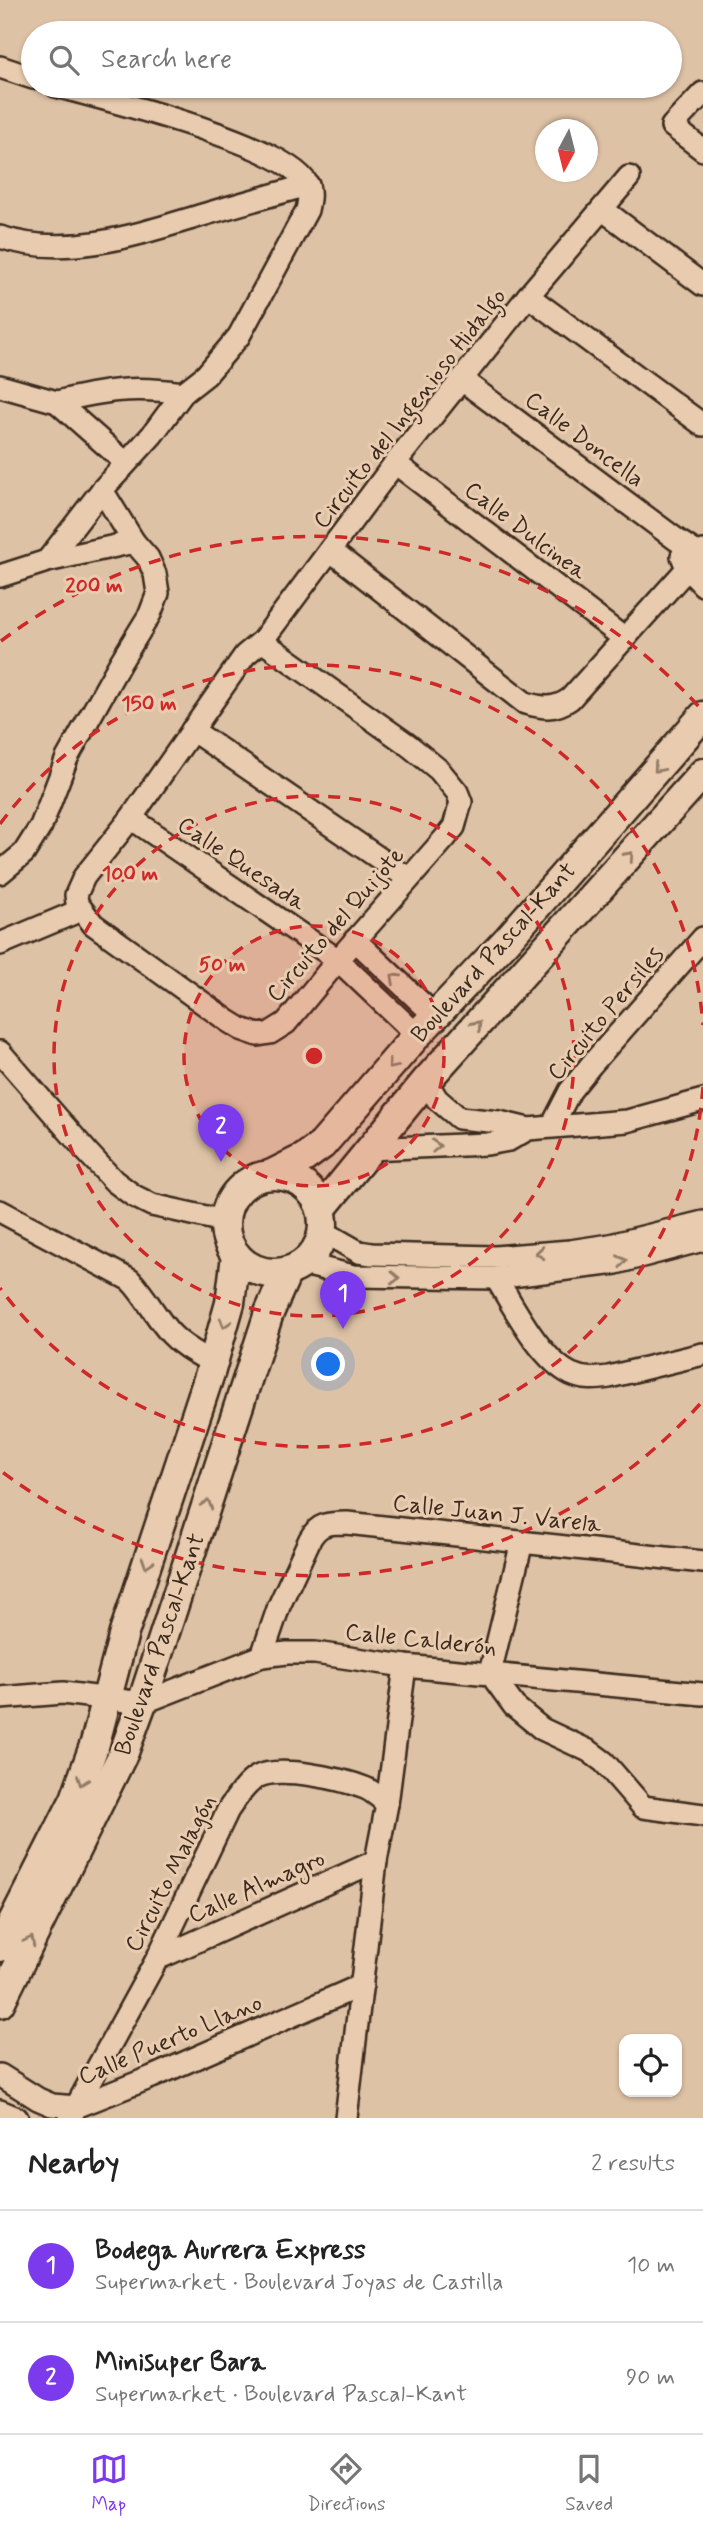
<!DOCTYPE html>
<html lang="en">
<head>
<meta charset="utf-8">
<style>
	body { margin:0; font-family:Mynerve,sans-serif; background:#f6f6f6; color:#222 }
	.controls { position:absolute; right:21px; bottom:21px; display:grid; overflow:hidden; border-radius:14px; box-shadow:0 2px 5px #0004 }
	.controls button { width:63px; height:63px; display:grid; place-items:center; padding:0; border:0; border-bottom:2px solid #e0e0e0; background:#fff; color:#222; font:35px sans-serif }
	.compass { position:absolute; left:535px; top:119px; width:63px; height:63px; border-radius:50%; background:#fff; box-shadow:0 2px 5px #0004; rotate:187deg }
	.you { position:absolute; left:329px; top:1365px; width:24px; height:24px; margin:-18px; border:5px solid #fff; border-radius:50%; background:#1a73e8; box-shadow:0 0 0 10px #1a73e833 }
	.badge { display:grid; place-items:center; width:46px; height:46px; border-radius:50%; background:#7c3aed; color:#fff; font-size:23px; font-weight:700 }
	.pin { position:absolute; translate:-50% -58px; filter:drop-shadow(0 2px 4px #0008) }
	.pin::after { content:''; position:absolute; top:37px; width:24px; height:21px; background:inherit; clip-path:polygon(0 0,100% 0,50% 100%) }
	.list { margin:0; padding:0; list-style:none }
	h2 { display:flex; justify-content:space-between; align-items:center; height:91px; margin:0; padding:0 28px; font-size:30px }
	h2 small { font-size:23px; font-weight:400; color:#767676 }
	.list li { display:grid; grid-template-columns:46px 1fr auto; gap:21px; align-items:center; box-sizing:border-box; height:112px; padding:0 28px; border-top:2px solid #e0e0e0 }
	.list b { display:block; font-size:26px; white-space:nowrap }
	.list p { margin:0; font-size:23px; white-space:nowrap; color:#767676 }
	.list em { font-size:23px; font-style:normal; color:#767676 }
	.icon { flex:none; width:38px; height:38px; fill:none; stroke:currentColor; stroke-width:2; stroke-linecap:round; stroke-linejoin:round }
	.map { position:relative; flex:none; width:703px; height:2118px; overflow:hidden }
	.search { position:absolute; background:#fff; box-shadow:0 2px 5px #0004; left:21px; right:21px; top:21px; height:77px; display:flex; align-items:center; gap:18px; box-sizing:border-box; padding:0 24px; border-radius:38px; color:#767676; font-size:26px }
	.sheet { height:315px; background:#fff }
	nav { display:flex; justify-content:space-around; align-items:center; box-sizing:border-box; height:98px; border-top:2px solid #e0e0e0; background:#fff; font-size:19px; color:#767676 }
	nav a { display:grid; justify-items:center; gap:4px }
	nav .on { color:#7c3aed }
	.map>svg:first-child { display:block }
</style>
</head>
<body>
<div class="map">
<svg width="703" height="2118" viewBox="0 0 703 2118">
	<rect width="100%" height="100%" fill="#dec2a6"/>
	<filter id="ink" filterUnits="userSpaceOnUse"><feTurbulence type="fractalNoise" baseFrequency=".0143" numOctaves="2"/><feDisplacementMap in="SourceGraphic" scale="14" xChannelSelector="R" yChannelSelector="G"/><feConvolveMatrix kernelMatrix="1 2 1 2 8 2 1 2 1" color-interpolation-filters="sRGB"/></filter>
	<g filter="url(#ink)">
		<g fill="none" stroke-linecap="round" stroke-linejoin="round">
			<defs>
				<g id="street">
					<polyline points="0,67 33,78"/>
					<polyline points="703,93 672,126 703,150"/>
					<polyline points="602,209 703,285"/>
					<path d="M0 237C66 259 136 235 199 216 236 205 272 195 308 185"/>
					<polyline points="528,296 703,425"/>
					<polyline points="462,380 677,540 703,557"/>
					<polyline points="0,386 57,402 126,463"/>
					<path d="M57 402C105 390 134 386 183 393"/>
					<polyline points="395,463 625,639"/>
					<path d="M330 550 525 703C543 708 554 710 570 699L703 551"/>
					<polyline points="682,556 687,568 703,585"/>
					<path d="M47 561 102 490 152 435 183 393 206 375 239 336 307 210C309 201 311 192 307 184 287 144 104 99 56 86"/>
					<polyline points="0,576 47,561 134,542"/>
					<polyline points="262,641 407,744 439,770 457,792 461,802 454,827 446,837 338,960 286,1023 270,1033 258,1035 241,1029 228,1021 93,924 77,903 76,895 84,877 131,818 245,655 262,641 395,463 528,296 629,177"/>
					<polyline points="192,730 408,878"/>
					<polyline points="131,818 338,960 417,1035"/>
					<polyline points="0,873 24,853 41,826 67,758 120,663 150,614 158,593 155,574 148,558 134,542 102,490"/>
					<polyline points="355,940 435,1016"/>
					<polyline points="0,944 81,910"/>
					<polyline points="0,1052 88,1153 114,1181 134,1196 152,1205 224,1221"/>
					<polyline points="426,1081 437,1099 459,1118 499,1122 528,1129 627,1121 703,1100"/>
					<polyline points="552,1126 570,1091 591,1065 703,938"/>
					<polyline points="368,1149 487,1144 509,1140 528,1129"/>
					<path d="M0 1211 130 1280C146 1296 156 1318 171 1334 183 1347 198 1354 213 1363"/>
					<polyline points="324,1232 359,1252 372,1254 495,1257 570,1251 610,1245 703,1222"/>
					<polyline points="304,1264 353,1276 496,1278 616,1263 703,1240"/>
					<path d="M496 1278C514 1307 540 1359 571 1374 584 1380 596 1379 609 1377L703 1354"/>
					<polyline points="522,1542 490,1673 514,1706 542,1729 589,1751 604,1762 643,1807 703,1815"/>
					<path d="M262 1656 279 1606 310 1539C319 1523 329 1523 347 1523L703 1562"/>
					<polyline points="0,1698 63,1693 142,1703 262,1656 287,1653 315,1653 405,1666 703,1694"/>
					<polyline points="157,1959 376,1861"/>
					<polyline points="0,2075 38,2099 52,2105 76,2107 152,2077 362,1985"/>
					<polyline points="0,2111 17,2118"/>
					<path d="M70 2118 157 1959 228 1810C236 1799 245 1784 257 1777 279 1765 342 1779 365 1788 373 1791 380 1798 387 1804"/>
					<polyline points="346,2118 376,1861 387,1804 405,1666"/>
				</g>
				<g id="secondary">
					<polyline points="272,1174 304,1158 322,1145 417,1035 507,940 703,716"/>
					<circle cx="274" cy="1224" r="49"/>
					<polyline points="322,1208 426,1081 703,773"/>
					<polyline points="0,1947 75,1799 95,1743 124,1633 211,1370 230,1303 236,1256"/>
					<polyline points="0,2003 124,1752 142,1703 269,1313 287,1272"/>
				</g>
			</defs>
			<use href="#street" stroke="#3b2a1e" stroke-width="26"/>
			<use href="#secondary" stroke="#3b2a1e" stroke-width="33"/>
			<use href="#street" stroke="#e9ccaf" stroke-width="21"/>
			<use href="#secondary" stroke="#e9ccaf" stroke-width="28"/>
		</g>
		<defs><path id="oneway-chevron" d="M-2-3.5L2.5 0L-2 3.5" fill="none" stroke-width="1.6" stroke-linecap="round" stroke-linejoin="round" transform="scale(1.75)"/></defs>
		<g stroke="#927b66">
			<use href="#oneway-chevron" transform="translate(658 768) rotate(131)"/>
			<use href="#oneway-chevron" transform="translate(629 856) rotate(-48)"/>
			<use href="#oneway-chevron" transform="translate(395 978) rotate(-137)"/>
			<use href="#oneway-chevron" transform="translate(477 1025) rotate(-48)"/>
			<use href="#oneway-chevron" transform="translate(392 1065) rotate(130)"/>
			<use href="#oneway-chevron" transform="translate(436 1146) rotate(-2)"/>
			<use href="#oneway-chevron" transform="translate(540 1253) rotate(175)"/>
			<use href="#oneway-chevron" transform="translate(622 1261) rotate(-12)"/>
			<use href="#oneway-chevron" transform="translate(395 1278) rotate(2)"/>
			<use href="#oneway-chevron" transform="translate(225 1323) rotate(106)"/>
			<use href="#oneway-chevron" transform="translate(207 1504) rotate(-72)"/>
			<use href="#oneway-chevron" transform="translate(147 1563) rotate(108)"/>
			<use href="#oneway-chevron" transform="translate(82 1781) rotate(110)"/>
			<use href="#oneway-chevron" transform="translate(30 1941) rotate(-63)"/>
		</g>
	</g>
	<circle cx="314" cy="1056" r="130" fill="#ce2828" fill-opacity=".12"/>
	<g fill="none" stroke="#ce2828" stroke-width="3.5" stroke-dasharray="12 9">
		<circle cx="314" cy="1056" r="130"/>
		<circle cx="314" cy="1056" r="260"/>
		<path d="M703 1087A390 390 0 0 1 0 1288M0 824A390 390 0 0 1 703 1025"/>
		<path d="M700 1404A520 520 0 0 1 1 1471M1 641A520 520 0 0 1 700 708"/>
	</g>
	<g text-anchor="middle" stroke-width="6" stroke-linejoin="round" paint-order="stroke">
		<g font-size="24" fill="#3b2a1e" stroke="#e9ccaf">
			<text transform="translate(409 408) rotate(-52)" y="8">Circuito del Ingenioso Hidalgo</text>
			<text transform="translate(585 439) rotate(37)" y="8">Calle Doncella</text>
			<text transform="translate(526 530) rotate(37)" y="8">Calle Dulcinea</text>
			<text transform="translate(242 863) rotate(34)" y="8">Calle Quesada</text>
			<text transform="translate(335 924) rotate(-49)" y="8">Circuito del Quijote</text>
			<text transform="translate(493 952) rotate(-48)" y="8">Boulevard Pascal-Kant</text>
			<text transform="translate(605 1013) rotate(-50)" y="8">Circuito Persiles</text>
			<text transform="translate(497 1513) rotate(6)" y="8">Calle Juan J. Varela</text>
			<text transform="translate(421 1639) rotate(6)" y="8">Calle Calderón</text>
			<text transform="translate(159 1644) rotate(-71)" y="8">Boulevard Pascal-Kant</text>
			<text transform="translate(170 1873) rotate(-63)" y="8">Circuito Malagón</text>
			<text transform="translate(256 1886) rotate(-24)" y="8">Calle Almagro</text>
			<text transform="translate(170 2039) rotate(-23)" y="8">Calle Puerto Llano</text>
		</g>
	</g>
	<circle cx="314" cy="1056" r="10" fill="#ce2828" stroke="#e9ccaf" stroke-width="3.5"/>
	<g font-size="21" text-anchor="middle" font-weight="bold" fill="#ce2828" stroke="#e9ccaf" stroke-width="6" stroke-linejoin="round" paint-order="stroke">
		<text x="94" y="592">200 m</text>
		<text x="149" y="710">150 m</text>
		<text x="130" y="880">100 m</text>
		<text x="222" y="971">50 m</text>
	</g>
</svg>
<div class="controls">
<button><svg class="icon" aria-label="locate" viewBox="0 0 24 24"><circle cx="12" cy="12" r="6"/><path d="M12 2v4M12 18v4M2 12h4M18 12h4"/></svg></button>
</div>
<svg class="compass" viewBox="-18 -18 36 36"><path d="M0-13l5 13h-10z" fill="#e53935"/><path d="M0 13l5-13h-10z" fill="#767676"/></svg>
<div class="you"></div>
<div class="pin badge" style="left:343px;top:1329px">1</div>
<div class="pin badge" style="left:221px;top:1162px">2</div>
<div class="search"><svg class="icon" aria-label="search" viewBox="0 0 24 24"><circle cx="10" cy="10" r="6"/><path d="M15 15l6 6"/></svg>Search here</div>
</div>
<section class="sheet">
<h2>Nearby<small>2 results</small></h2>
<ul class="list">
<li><span class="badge">1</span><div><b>Bodega Aurrera Express</b><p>Supermarket · Boulevard Joyas de Castilla</p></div><em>10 m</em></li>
<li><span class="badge">2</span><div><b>Minisuper Bara</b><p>Supermarket · Boulevard Pascal-Kant</p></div><em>90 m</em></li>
</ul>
</section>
<nav>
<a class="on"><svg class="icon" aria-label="map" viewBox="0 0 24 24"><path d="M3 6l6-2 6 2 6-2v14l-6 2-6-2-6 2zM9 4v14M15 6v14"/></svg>Map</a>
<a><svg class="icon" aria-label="directions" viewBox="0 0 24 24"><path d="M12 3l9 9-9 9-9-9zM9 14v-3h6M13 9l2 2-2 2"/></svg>Directions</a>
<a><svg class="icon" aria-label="saved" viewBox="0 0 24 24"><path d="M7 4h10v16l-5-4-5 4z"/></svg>Saved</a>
</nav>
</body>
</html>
